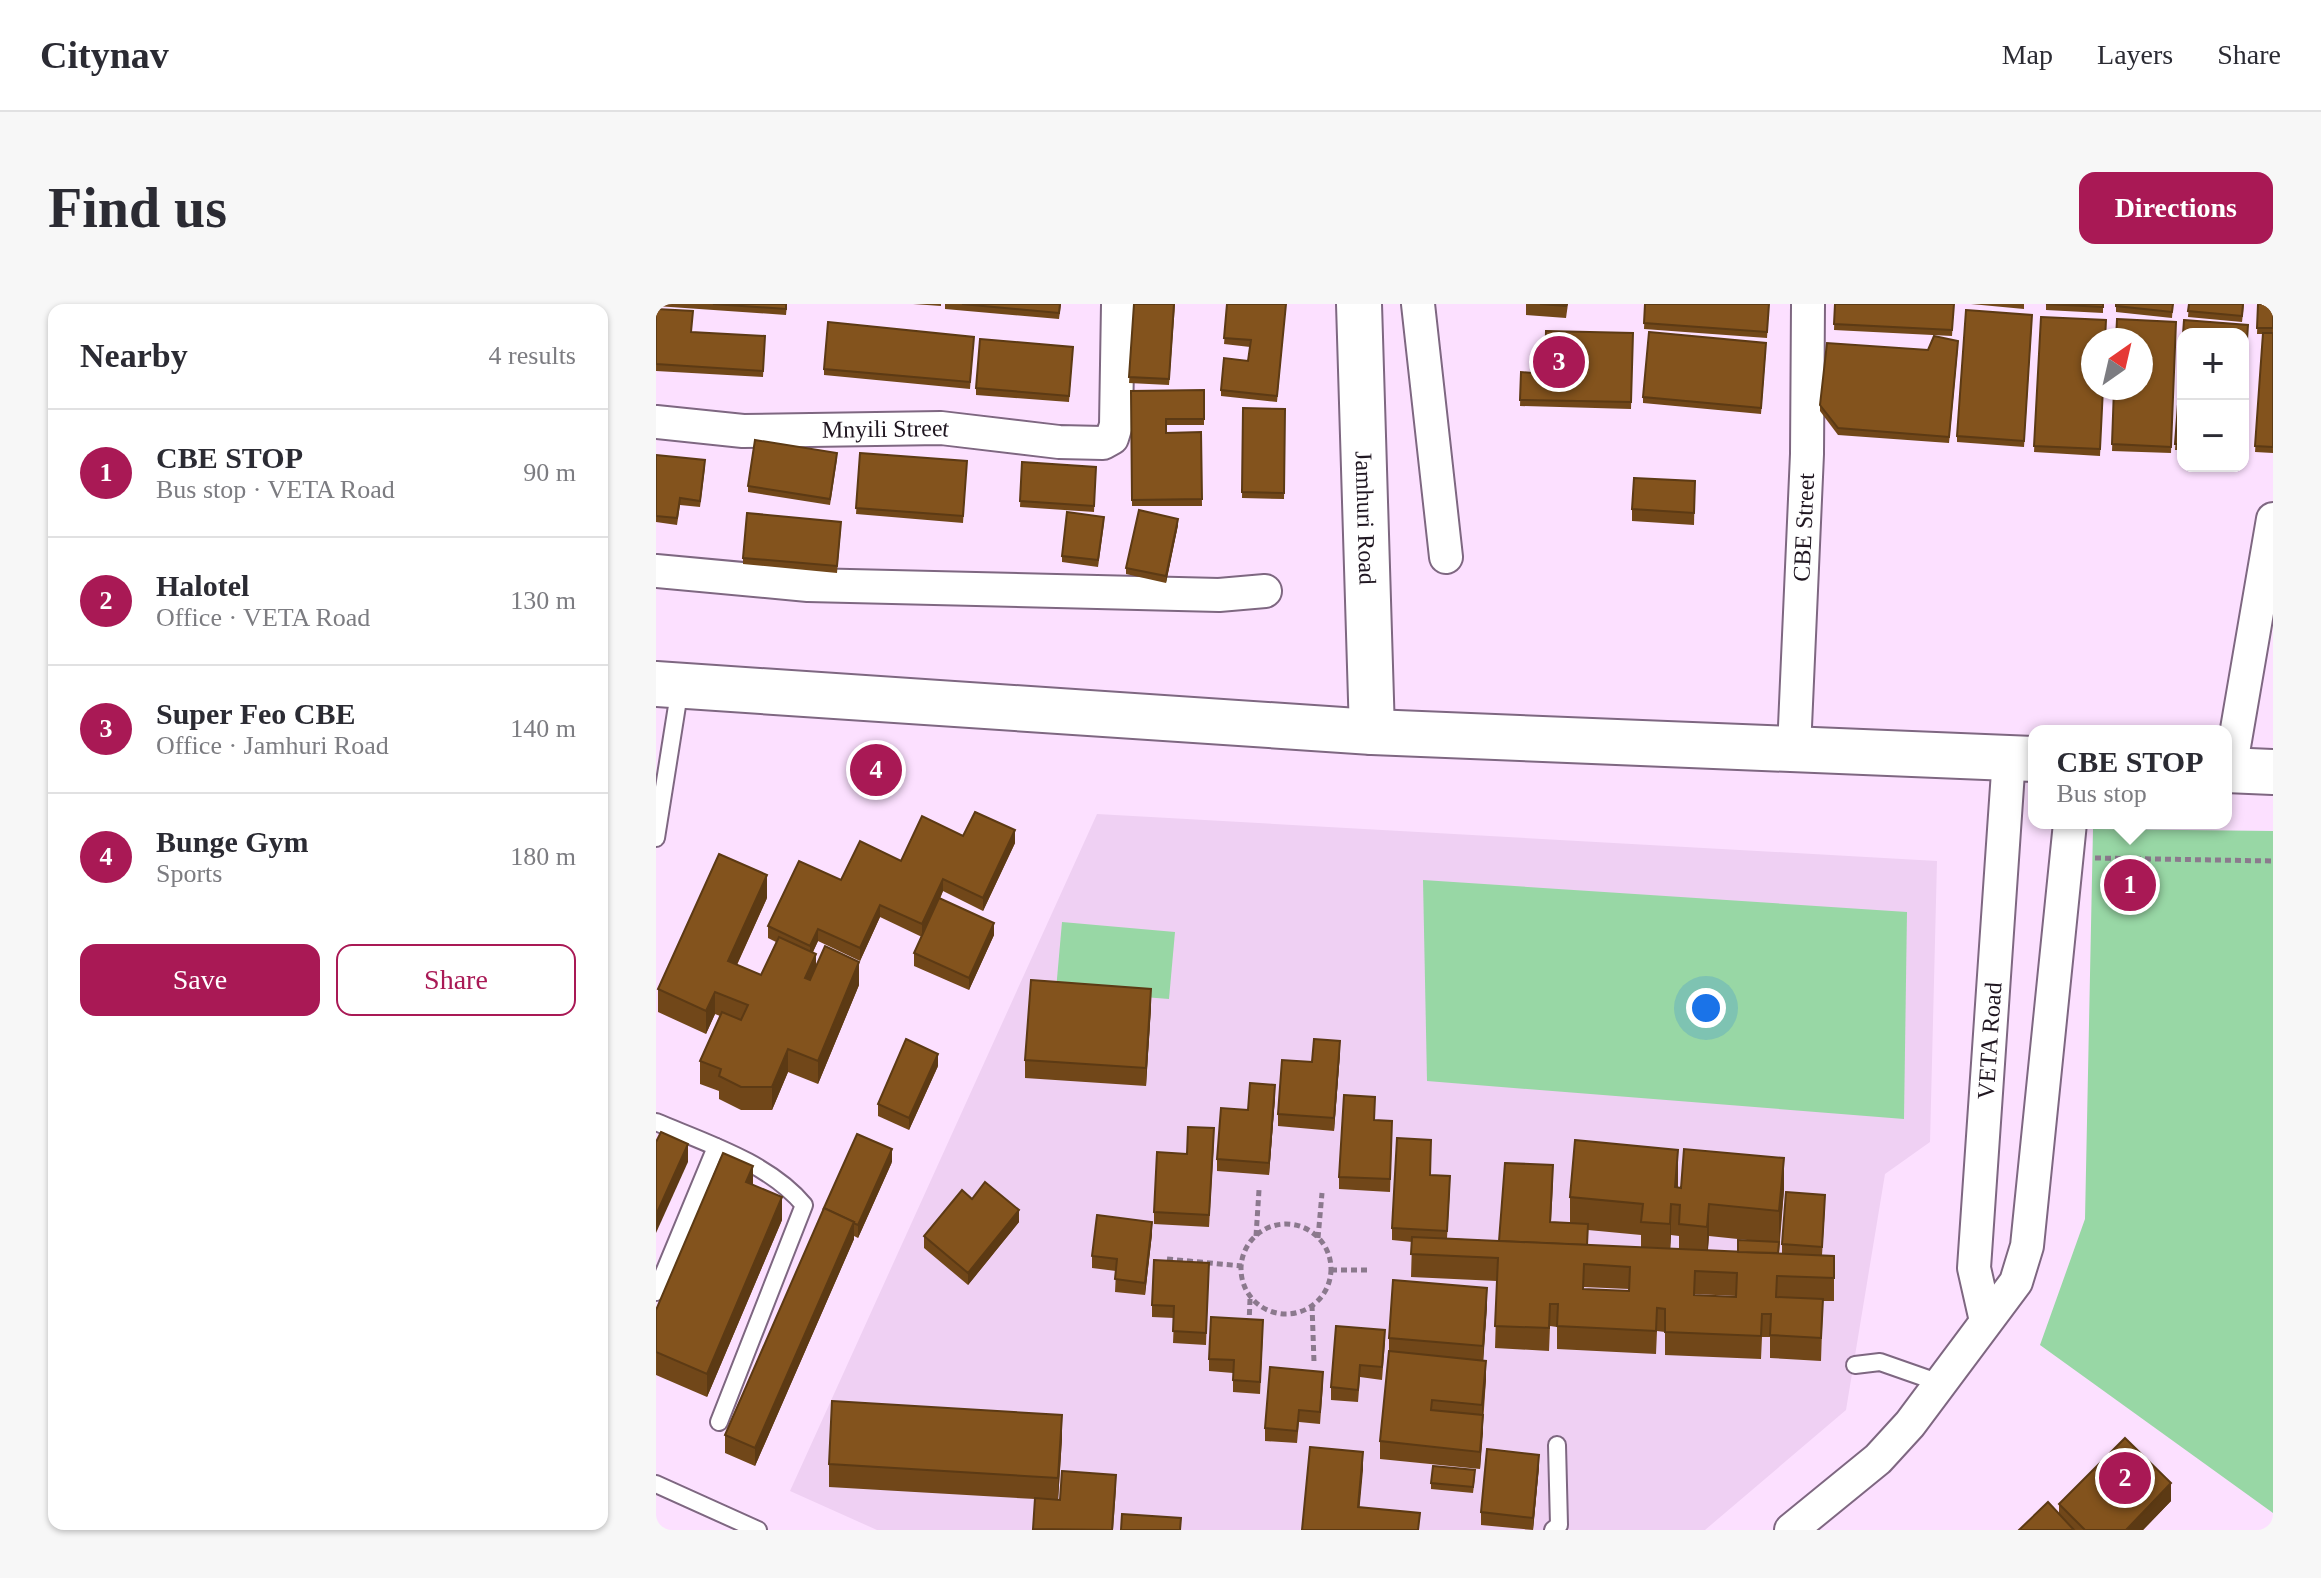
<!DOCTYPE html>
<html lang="en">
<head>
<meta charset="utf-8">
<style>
	body { margin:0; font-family:Georgia,serif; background:#f7f7f7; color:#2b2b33 }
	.controls { position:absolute; right:24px; top:24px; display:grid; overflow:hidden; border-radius:16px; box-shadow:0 2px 6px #0004 }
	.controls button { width:72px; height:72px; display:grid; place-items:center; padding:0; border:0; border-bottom:2px solid #e1e1e2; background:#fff; color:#2b2b33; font:40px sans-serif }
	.compass { position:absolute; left:1425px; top:24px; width:72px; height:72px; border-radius:50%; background:#fff; box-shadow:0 2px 6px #0004; rotate:34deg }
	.you { position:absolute; left:1050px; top:704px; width:28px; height:28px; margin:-20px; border:6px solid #fff; border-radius:50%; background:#1a73e8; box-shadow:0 0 0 12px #1a73e833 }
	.badge { display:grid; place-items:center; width:52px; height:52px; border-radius:50%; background:#a91955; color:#fff; font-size:26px; font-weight:700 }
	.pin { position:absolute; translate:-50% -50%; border:4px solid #fff; box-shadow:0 2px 8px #0006 }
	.popup { position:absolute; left:1372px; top:421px; width:204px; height:104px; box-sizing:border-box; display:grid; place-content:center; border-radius:16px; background:#fff; filter:drop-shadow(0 2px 6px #0005); font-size:26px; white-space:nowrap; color:#7c7c81 }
	.popup b { font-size:30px; color:#2b2b33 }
	.popup::after { content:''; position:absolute; left:50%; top:100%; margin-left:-16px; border:16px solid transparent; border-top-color:#fff }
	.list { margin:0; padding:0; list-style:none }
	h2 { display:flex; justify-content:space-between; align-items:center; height:104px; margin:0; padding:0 32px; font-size:34px }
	h2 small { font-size:26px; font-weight:400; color:#7c7c81 }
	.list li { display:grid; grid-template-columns:52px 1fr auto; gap:24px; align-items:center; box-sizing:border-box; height:128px; padding:0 32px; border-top:2px solid #e1e1e2 }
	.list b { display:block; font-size:30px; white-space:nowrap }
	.list p { margin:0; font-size:26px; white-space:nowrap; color:#7c7c81 }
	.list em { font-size:26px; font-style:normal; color:#7c7c81 }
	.actions { display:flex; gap:16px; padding:24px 32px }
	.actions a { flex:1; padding:18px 0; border:2px solid #a91955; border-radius:16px; text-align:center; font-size:28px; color:#a91955 }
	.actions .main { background:#a91955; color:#fff }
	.map { position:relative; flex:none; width:1617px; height:1226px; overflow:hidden; border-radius:16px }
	header { display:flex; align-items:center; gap:48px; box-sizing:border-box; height:112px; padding:0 40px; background:#fff; border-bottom:2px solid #e1e1e2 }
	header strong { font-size:38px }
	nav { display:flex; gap:44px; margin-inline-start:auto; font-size:28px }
	.intro { display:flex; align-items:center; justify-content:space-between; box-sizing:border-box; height:192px; padding:0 48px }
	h1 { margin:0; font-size:56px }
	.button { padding:20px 36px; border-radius:16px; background:#a91955; color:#fff; font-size:28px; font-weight:700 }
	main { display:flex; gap:48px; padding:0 48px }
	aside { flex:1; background:#fff; border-radius:16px; box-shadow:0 2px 6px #0004 }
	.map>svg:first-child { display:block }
</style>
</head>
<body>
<header>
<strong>Citynav</strong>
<nav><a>Map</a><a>Layers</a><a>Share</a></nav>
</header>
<div class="intro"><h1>Find us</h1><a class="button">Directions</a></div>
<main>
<aside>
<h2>Nearby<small>4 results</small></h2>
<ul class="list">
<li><span class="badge">1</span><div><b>CBE STOP</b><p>Bus stop · VETA Road</p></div><em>90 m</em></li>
<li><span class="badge">2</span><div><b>Halotel</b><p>Office · VETA Road</p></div><em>130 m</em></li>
<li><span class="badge">3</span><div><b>Super Feo CBE</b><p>Office · Jamhuri Road</p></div><em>140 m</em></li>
<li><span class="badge">4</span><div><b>Bunge Gym</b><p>Sports</p></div><em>180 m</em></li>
</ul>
<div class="actions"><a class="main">Save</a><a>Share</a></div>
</aside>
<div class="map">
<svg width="1617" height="1226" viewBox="0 0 1617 1226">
	<rect width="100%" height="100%" fill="#fce0ff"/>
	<polygon fill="#efd0f3" points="441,510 1281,557 1274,838 1229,870 1190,1106 1049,1226 221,1226 134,1187"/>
	<g fill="#98d7a5">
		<polygon points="1437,525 1617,527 1617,1209 1384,1041 1429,915"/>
		<polygon points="767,576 1251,608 1248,815 771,777"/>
		<polygon points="406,618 519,628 513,695 400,686"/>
	</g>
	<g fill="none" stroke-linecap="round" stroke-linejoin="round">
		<defs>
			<g id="lane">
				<polyline points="0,534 24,383"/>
				<path d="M0 818C50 839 113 859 148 901L63 1118"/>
				<polyline points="0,988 60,843"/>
				<polyline points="1199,1061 1224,1058 1284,1079"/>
				<polyline points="0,1180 102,1226"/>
				<polyline points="897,1226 903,1221 901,1141"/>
			</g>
			<g id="street">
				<polyline points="762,0 790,253"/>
				<path id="s1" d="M0 118 87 127 285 124 403 138 447 139 456 134 460 121 462 0"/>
				<polyline points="0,267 152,281 563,291 609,287"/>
				<path id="s2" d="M1138 445 1151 150 1152 0"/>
				<polyline points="1574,466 1617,215"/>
				<path id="s3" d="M1330 1017 1318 964 1353 453"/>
				<polyline points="1135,1226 1222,1155 1254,1120 1360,978 1371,942 1414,519"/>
			</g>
			<g id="secondary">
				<path id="s4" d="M703 0 716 428"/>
			</g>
			<g id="highway">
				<polyline points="0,380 716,428 1378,455"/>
				<polyline points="1570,466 1617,468"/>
			</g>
		</defs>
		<use href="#lane" stroke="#7e6781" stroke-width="20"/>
		<use href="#street" stroke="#7e6781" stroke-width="36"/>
		<use href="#secondary" stroke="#7e6781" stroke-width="48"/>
		<use href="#highway" stroke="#7e6781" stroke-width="48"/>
		<g stroke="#8b798d" stroke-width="5" stroke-dasharray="6 4" stroke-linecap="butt">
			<polyline points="1439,554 1617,557"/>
			<circle cx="630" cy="965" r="45"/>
			<polyline points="600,932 603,886"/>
			<polyline points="662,934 666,889"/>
			<polyline points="511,955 586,962"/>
			<polyline points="675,966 713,966"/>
			<polyline points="656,1001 658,1058"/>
			<polyline points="593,1021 594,995"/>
		</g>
		<use href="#lane" stroke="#fff" stroke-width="16"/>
		<use href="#street" stroke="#fff" stroke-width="32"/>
		<use href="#secondary" stroke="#fff" stroke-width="44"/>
		<use href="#highway" stroke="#fff" stroke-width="44"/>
	</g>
	<g fill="#714719" fill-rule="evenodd">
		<polygon points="0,0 131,0 130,11 0,2"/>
		<polygon points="257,0 285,0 285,2"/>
		<polygon points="289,0 405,0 403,15 289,5"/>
		<polygon points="478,0 519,0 513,81 473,79"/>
		<polygon points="571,0 630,0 621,98 565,92 565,86 592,57 594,43 568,40"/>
		<polygon points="870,0 912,0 910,14 870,11"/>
		<polygon points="989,0 1113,0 1111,34 988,25"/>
		<polygon points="1179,0 1298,0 1296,32 1178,26"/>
		<polygon points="1315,0 1368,0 1368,5"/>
		<polygon points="1390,0 1447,0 1447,9 1390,6"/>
		<polygon points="1460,0 1517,0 1516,14 1460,8"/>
		<polygon points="1533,0 1588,0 1586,18 1532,13"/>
		<polygon points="1602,0 1617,0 1617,149 1599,148 1607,30 1601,30"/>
		<polygon points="0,5 36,28 109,32 107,73 0,67"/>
		<polygon points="1385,13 1447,84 1444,152 1378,148"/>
		<polygon points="1376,17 1368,143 1301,138 1301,132"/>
		<polygon points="1520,18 1515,149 1456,147 1458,84"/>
		<polygon points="977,29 975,105 864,102 865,68 889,70"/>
		<polygon points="318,33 314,85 168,71 168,65"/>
		<polygon points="1527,34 1527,146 1519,146"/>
		<polygon points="417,43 413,98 320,91 320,84"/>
		<polygon points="1302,43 1293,139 1182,131 1164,107 1164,101 1272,46"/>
		<polygon points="1110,45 1105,110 987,99 987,93"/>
		<polygon points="548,86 548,121 510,121 510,129 545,128 546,202 476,202 475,87"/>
		<polygon points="587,104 629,105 628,195 586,194"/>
		<polygon points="204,149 311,157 307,219 200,210"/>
		<polygon points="0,151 49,163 44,203 24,201 21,221 0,218"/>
		<polygon points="181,155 174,201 92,188 92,182"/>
		<polygon points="366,158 440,163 438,208 364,203"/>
		<polygon points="1039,177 1038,221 976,217 976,205"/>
		<polygon points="448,219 442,263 406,258 406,252"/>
		<polygon points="522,221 510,279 470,270 470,264"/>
		<polygon points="185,224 181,269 87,260 87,254"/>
		<polygon points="307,532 359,539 327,607 287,587 284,595 338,631 313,686 258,662 258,649 266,633 224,613 204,657 162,637 157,648 160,662 203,681 162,780 132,768 116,806 85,806 63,795 63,787 44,780 44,757 64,712 59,710 50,730 2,708 2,685 111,594 81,661 105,671 120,638 112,634 112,622 185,576 245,557"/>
		<polygon points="495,703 490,782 369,774 369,756"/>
		<polygon points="684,749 678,827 622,822 622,810 656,758"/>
		<polygon points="282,762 253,826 222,812 222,800"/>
		<polygon points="619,793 613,871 561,867 561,855 592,806"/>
		<polygon points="718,816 736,829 734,888 683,885 683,873"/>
		<polygon points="558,837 553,923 498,920 498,908 531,850"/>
		<polygon points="236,858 202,934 198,932 198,935 99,1162 69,1149 69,1131"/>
		<path d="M774 871 794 884 791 934 843 937 897 879 895 918 914 919V893L1022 877V883L1128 886 1123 949 1126 950V940L1169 903 1166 951 1178 975V997H1167L1165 1057 1114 1054V1033H1106L1105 1055 1009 1051V1028L1001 1027 1000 1050 901 1045V1023L894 1022 893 1047 839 1044 841 977 755 973 756 938 736 936V924ZM932 926 985 931V943L932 941ZM1015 931 1023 932V945L1014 944ZM1053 932 1101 937 1082 948 1052 946ZM928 983 973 985V987L928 985ZM1039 990 1080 992V993L1039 991Z"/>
		<polygon points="97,881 126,916 51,1093 0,1071 0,1006"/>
		<polygon points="363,918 312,981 268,944 268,932"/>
		<polygon points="496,930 489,991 459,988 460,967 436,964 436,952"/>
		<polygon points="553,959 550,1041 517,1039 518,1014 496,1013 496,1001"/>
		<polygon points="831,1002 827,1057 830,1075 824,1165 724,1155 724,1137 733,1052 733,1034"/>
		<polygon points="607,1028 604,1090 577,1088 577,1069 553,1067 553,1055"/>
		<polygon points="729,1038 726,1076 704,1073 702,1098 675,1096 675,1083"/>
		<polygon points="667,1080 664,1120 643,1118 641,1139 609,1137 609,1124"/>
		<polygon points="406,1134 402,1196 460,1184 457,1226 377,1226 379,1195 173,1183 173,1160"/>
		<polygon points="883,1163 877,1226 825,1221 825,1208"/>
		<polygon points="819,1172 817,1189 775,1185 775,1179"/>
		<polygon points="1515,1197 1487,1226 1363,1226 1403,1210 1403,1200"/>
	</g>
	<g fill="#5c3a14">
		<polygon points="522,215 522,221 510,279 510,272"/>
		<polygon points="359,526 359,539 327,607 327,594"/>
		<polygon points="111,571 111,594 72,680 72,657"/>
		<polygon points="287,575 287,587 266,633 266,620"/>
		<polygon points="224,601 224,613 204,657 204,644"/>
		<polygon points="338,619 338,631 313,686 313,674"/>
		<polygon points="162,625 162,637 154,654 154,642"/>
		<polygon points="160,650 160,673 149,697 149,674"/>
		<polygon points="203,658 203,681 162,780 162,757"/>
		<polygon points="495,685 495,703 490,782 490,764"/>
		<polygon points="59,688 59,710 50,730 50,707"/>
		<polygon points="684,737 684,749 678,827 678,814"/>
		<polygon points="132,745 132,768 116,806 116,783"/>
		<polygon points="282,750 282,762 253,826 253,814"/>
		<polygon points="619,781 619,793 613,871 613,859"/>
		<polygon points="32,840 32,858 0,929 0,911"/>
		<polygon points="236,845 236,858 202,934 202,921"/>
		<polygon points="1022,846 1022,877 1020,900 1019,883"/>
		<polygon points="1128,854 1128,886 1123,939 1123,907"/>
		<polygon points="97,862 97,885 90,878"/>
		<polygon points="126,893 126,916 51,1093 51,1070"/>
		<polygon points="1015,900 1015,931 1014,952 1014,920"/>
		<polygon points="1053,900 1053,932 1051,954 1051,923"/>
		<polygon points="363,906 363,918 312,981 312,969"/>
		<polygon points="198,918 198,935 99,1162 99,1144"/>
		<polygon points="496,918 496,930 489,991 489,979"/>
		<polygon points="831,984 831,1002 827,1060 827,1042"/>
		<polygon points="830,1057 830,1075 826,1119 826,1101"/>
		<polygon points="406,1111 406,1134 402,1197 402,1174"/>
		<polygon points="827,1111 827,1129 824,1165 824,1148"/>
		<polygon points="707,1148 707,1166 702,1221 702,1203"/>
		<polygon points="883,1151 883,1163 877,1226 877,1214"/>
		<polygon points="1515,1179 1515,1197 1487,1226 1470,1226"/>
	</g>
	<g fill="#83531d" stroke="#5c3a14" stroke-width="2" fill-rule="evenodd">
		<polygon points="57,0 130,0 130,5"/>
		<polygon points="306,0 404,0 403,9"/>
		<polygon points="478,0 518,0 513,75 473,73"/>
		<polygon points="571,0 630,0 621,92 565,86 568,54 592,57 595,36 568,34"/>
		<polygon points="884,0 911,0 910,2"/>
		<polygon points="989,0 1113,0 1111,28 988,19"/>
		<polygon points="1179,0 1298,0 1296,26 1178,20"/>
		<polygon points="1390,0 1447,0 1447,3"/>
		<polygon points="1460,0 1517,0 1516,8 1460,2"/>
		<polygon points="1533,0 1587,0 1586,12 1532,7"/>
		<polygon points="1602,0 1617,0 1617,24 1601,24"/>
		<polygon points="0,5 37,7 35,28 109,32 107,67 0,60"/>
		<polygon points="1310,6 1376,11 1368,137 1301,132"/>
		<polygon points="1385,13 1450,16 1449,36 1437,36 1437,84 1447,84 1444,145 1378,142"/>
		<polygon points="1461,15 1520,18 1515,143 1456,140 1458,84 1485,84 1485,36 1460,36"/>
		<polygon points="1528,16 1592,21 1587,95 1587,30 1527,30"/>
		<polygon points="172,18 318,33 314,78 168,65"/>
		<polygon points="890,27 977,29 975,98 864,96 865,68 889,70"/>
		<polygon points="993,28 1110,39 1105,104 987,93"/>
		<polygon points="1607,29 1617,29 1617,143 1599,142"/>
		<polygon points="1278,32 1302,37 1293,133 1182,124 1164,101 1171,39 1272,46"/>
		<polygon points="1527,34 1527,140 1519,140"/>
		<polygon points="324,35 417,43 413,92 320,84"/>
		<polygon points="548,86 548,115 510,115 510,129 545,128 546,195 476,196 475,87"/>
		<polygon points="587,104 629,105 628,189 586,188"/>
		<polygon points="99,136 181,149 174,195 92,182"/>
		<polygon points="204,149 311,157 307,212 200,204"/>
		<polygon points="0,151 49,156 44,197 24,194 21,214 0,212"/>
		<polygon points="366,158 440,163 438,202 364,197"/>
		<polygon points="978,174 1039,177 1038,209 976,205"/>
		<polygon points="483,206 522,215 510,272 470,264"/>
		<polygon points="411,208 448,213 442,256 406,252"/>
		<polygon points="91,209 185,218 181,262 87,254"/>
		<polygon points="319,508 359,526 327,594 287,575 266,620 224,601 204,644 162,625 154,642 112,622 143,557 185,576 204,537 245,557 266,512 307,532"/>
		<polygon points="63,550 111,571 72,657 105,671 123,633 160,650 149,674 154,676 169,642 203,658 162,757 132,745 116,783 85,783 63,772 65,765 44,757 66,708 85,716 92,701 59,688 50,707 2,685"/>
		<polygon points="283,594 338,619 313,674 258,649"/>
		<polygon points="375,676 495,685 490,764 369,756"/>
		<polygon points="250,735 282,750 253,814 222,800"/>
		<polygon points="658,735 684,737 678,814 622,810 626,756 656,758"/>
		<polygon points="594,779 619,781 613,859 561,855 565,804 592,806"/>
		<polygon points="688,791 719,793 718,816 736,817 734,875 683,873"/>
		<polygon points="532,823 558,824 553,911 498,908 501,848 531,850"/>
		<polygon points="5,828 32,840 0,911 0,838"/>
		<polygon points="201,830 236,845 202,921 197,919 198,918 168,904 167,906"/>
		<polygon points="741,834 775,836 774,871 794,872 791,927 736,924"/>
		<polygon points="919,836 1022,846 1019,883 1025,884 1028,845 1128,854 1123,907 1053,900 1051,923 1023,920 1024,901 1015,900 1014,920 985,918 987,900 914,893"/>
		<polygon points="67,849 97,862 90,878 126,893 51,1070 0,1048 0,1006"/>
		<polygon points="849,859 897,861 894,918 932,920 931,941 843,937"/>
		<polygon points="329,878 363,906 312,969 268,932 306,886 316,895"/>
		<polygon points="1130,888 1169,891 1166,943 1126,940"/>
		<polygon points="168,904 198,918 99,1144 69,1131"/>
		<polygon points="441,911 496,918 489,979 459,975 461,955 436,952"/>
		<path d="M756 933 1178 952V974L1121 972 1120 993 1167 995 1165 1034 1114 1031 1115 1010H1106L1105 1032 1009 1028V1005L1001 1004 1000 1027 901 1022 902 1000H894L893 1024 839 1022 842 954 755 950ZM928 960 974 963 973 987 927 985ZM1039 967 1081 969 1080 993 1038 991Z"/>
		<polygon points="1082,936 1123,938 1122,949 1082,948"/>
		<polygon points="498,956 553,959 550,1029 517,1027 518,1002 496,1001"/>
		<polygon points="737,976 831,984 827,1042 733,1034"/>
		<polygon points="555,1013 607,1016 604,1078 577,1076 578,1056 553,1055"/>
		<polygon points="680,1022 729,1026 726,1063 704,1061 702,1086 675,1083"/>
		<polygon points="733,1047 830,1057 826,1101 776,1096 775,1106 827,1111 824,1148 724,1137"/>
		<polygon points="614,1063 667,1068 664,1108 643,1106 641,1127 609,1124"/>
		<polygon points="176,1097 406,1111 402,1174 173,1160"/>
		<polygon points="1469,1134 1515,1179 1470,1226 1429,1226 1403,1200"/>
		<polygon points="654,1143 707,1148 702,1203 764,1209 762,1226 646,1226"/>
		<polygon points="831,1145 883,1151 877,1214 825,1208"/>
		<polygon points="777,1162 819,1166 817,1183 775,1179"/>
		<polygon points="406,1167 460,1171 456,1226 377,1225 379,1194 404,1196"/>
		<polygon points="1392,1198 1418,1226 1363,1226"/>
		<polygon points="466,1210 525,1214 524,1226 465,1226"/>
	</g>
	<g text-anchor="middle" stroke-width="8" stroke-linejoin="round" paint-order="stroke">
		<g font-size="24" fill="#201721" stroke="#fce0ff">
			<text dy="8" stroke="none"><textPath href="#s1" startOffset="230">Mnyili Street</textPath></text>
			<text dy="8" stroke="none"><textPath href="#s4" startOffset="214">Jamhuri Road</textPath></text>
			<text dy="8" stroke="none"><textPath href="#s2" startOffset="222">CBE Street</textPath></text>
			<text dy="8" stroke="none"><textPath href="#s3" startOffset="282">VETA Road</textPath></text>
		</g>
	</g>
</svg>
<div class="controls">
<button>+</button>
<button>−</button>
</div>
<svg class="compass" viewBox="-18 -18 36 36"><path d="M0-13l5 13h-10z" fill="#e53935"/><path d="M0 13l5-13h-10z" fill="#7c7c81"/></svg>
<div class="you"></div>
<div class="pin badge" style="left:1474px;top:581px">1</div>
<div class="popup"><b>CBE STOP</b>Bus stop</div>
<div class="pin badge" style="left:1469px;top:1174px">2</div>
<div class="pin badge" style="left:903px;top:58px">3</div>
<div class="pin badge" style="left:220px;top:466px">4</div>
</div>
</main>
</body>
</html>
